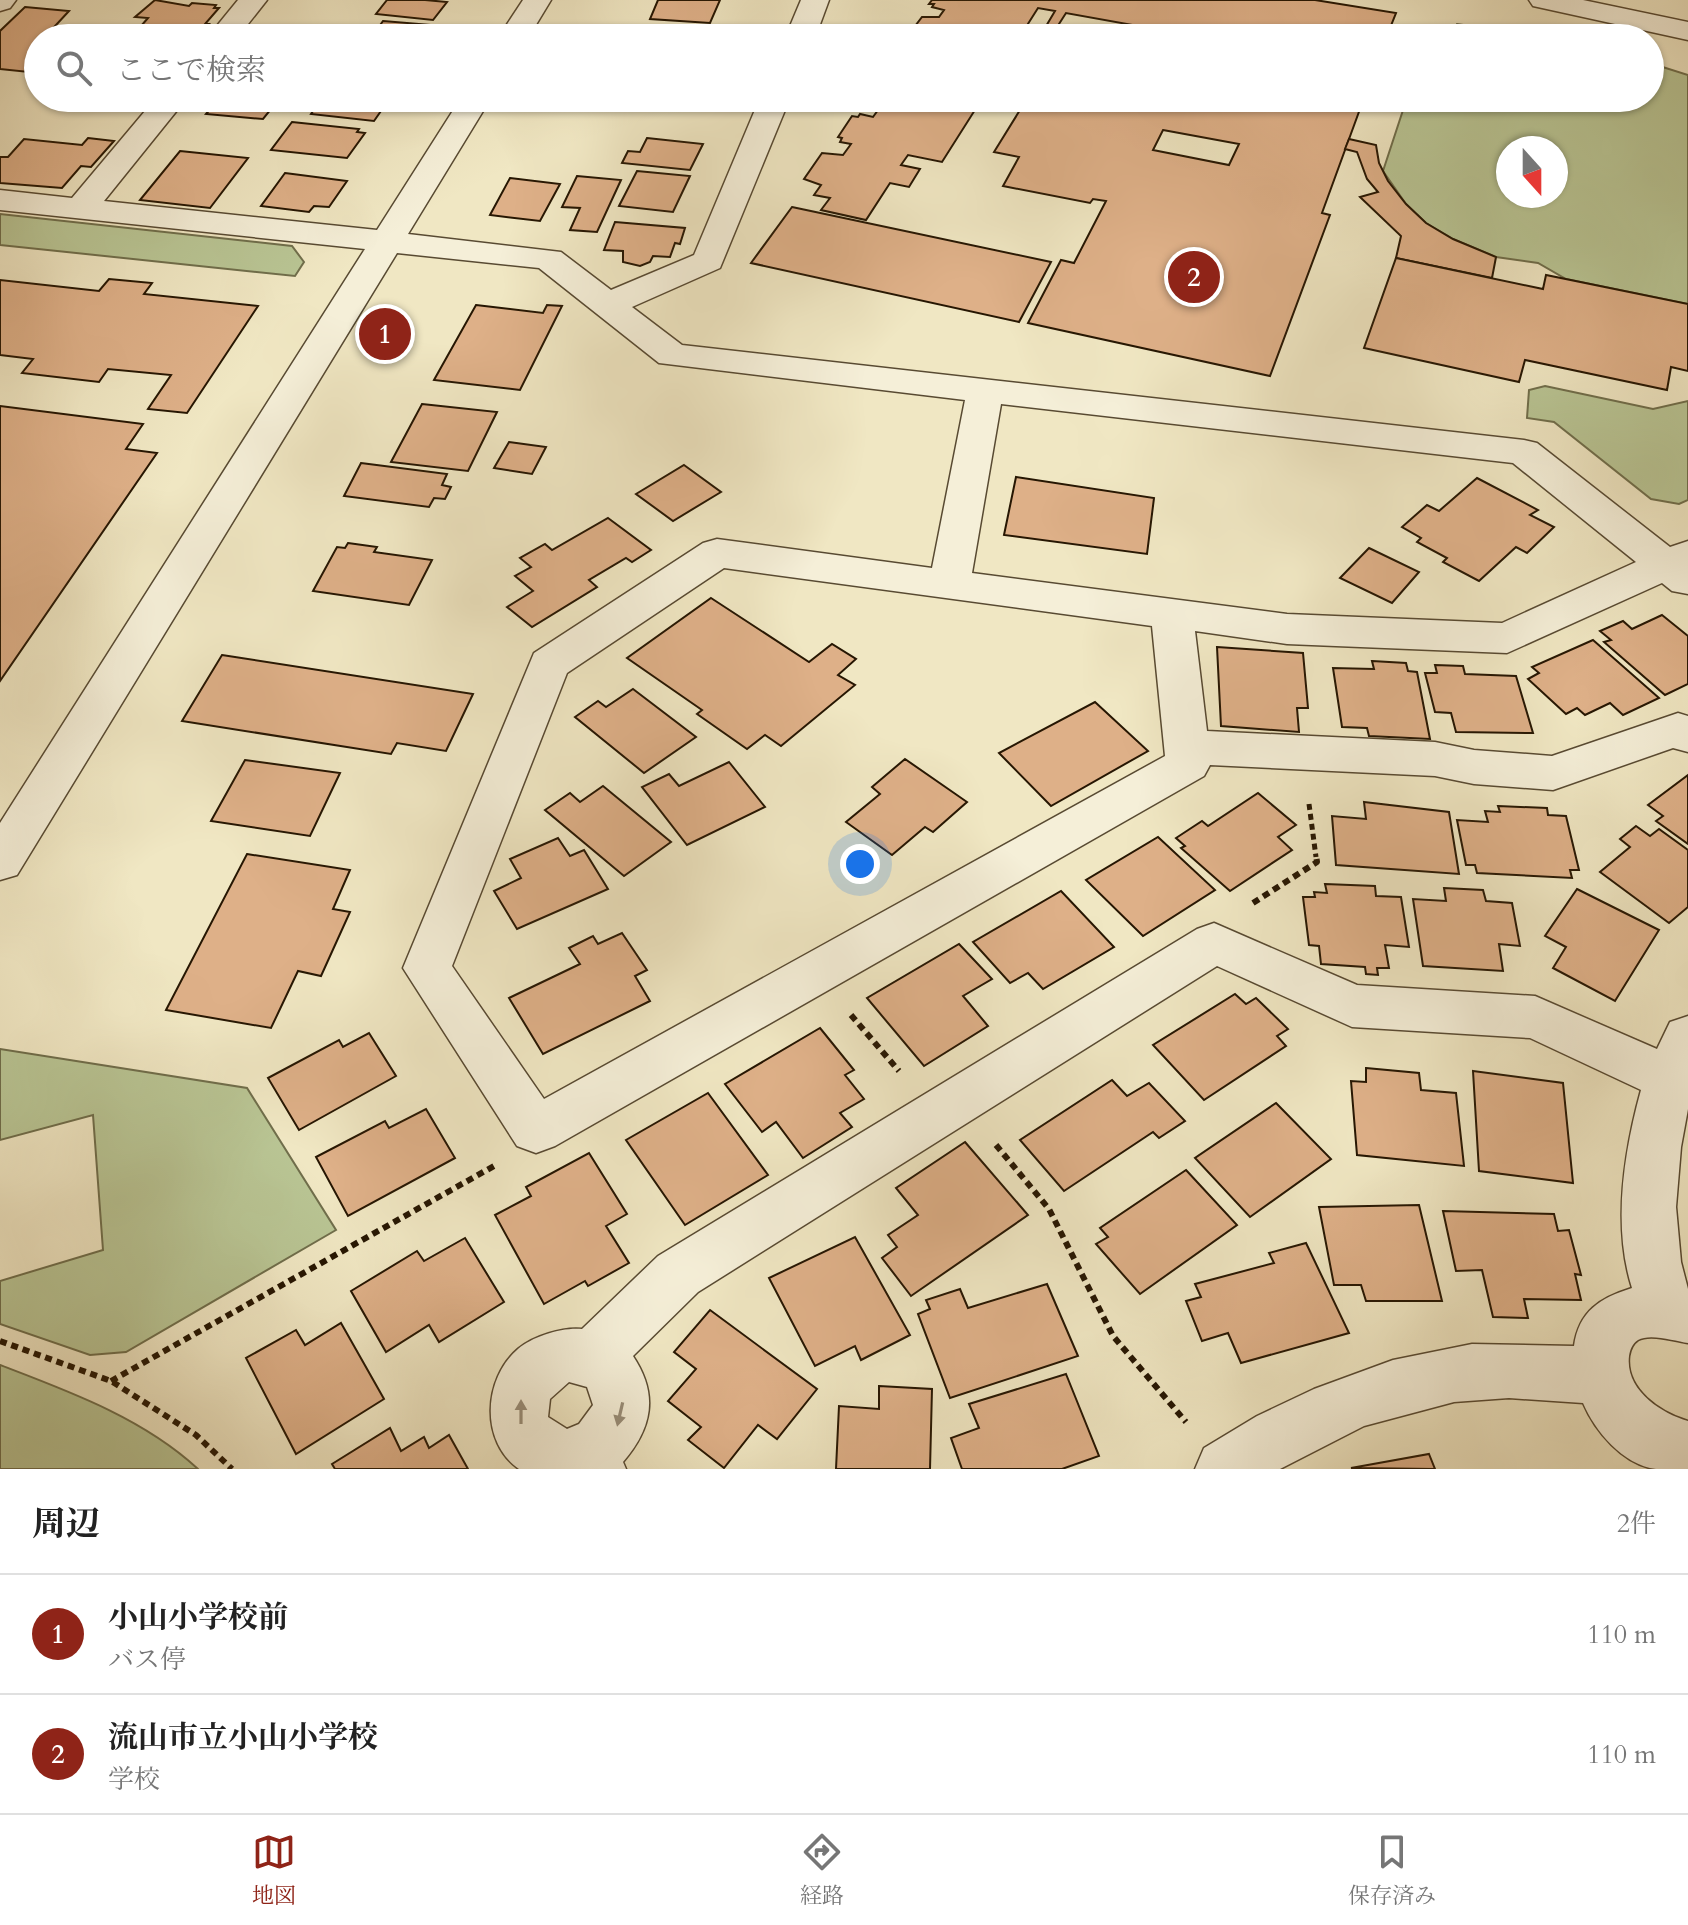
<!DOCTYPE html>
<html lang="ja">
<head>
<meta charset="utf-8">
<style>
	body { margin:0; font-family:Cardo,"Noto Serif JP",serif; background:#f2f2f2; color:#222 }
	.compass { position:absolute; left:1496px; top:136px; width:72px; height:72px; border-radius:50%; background:#fff; box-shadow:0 2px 6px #0004; rotate:159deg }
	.you { position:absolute; left:860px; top:864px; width:28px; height:28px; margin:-20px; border:6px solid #fff; border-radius:50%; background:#1a73e8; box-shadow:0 0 0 12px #1a73e833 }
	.badge { display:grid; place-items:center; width:52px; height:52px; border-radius:50%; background:#8f2418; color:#fff; font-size:26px; font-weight:700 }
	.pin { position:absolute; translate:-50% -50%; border:4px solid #fff; box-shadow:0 2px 8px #0006 }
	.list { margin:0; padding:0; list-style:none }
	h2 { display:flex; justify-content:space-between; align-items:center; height:104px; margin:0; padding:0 32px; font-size:34px }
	h2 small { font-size:26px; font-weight:400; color:#767676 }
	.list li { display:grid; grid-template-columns:52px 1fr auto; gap:24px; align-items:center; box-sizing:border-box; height:120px; padding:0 32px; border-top:2px solid #e0e0e0 }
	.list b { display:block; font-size:30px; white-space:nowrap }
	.list p { margin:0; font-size:26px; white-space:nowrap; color:#767676 }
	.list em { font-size:26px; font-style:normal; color:#767676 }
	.icon { flex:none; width:44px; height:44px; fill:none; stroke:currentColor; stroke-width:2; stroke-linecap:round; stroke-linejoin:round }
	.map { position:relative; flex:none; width:1688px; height:1469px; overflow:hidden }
	.search { position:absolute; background:#fff; box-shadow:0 2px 6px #0004; left:24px; right:24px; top:24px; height:88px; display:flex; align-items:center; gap:20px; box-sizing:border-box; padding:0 28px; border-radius:44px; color:#767676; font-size:30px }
	.sheet { height:344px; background:#fff }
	nav { display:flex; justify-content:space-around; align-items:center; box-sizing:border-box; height:112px; border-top:2px solid #e0e0e0; background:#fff; font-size:22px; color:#767676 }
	nav a { display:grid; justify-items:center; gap:4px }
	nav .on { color:#8f2418 }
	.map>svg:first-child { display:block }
</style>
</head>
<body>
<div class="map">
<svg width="1688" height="1469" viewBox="0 0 1688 1469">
	<rect width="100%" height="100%" fill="#f0e7c3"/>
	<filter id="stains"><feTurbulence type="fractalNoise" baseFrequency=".0025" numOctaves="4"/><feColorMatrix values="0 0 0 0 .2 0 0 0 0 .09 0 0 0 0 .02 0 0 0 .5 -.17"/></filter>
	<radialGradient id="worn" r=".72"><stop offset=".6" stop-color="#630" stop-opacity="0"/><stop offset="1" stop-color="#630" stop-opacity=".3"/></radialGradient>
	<g fill="#b9c594" stroke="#706e4b" stroke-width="2" fill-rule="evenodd">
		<polygon points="1457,24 1547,38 1452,38"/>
		<path d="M1650 63 1688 75V304L1566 279 1538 263 1496 257 1453 239 1426 223 1406 204 1383 171 1407 98H1650ZM1508 148H1556V196H1508Z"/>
		<polygon points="0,214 292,246 304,262 295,276 0,245"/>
		<polygon points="1545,386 1653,409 1688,401 1688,500 1679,504 1651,499 1554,422 1527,418 1529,390"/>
		<polygon points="0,1049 247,1088 336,1230 126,1352 90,1355 0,1324 0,1281 103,1250 93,1115 0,1140"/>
		<path d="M0 1365C68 1391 143 1418 198 1469H0Z"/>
	</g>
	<g fill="#deb088" stroke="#261602" stroke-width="2" fill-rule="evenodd">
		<polygon points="155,0 189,6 192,3 216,5 214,8 219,8 205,24 209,24 201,35 195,38 111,38 117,31 135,33 148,18 135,17"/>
		<polygon points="387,0 425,0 447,2 433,20 376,14"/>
		<polygon points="658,0 720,0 710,23 650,19"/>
		<polygon points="932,0 1315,0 1396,13 1386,38 1174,38 1177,33 1066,13 1050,38 1039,38 1055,11 1038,8 1019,38 1010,38 1012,34 994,31 989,38 906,38 922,17 939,17 944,10 932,7 934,4 929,4"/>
		<polygon points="25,7 69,11 44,38 38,38 38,73 0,69 0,31"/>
		<polygon points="383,21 432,25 423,38 371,38"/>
		<polygon points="204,98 280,98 263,119 206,114 212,107 198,106"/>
		<polygon points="322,98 390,98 374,121 311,114"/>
		<path d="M873 98H1322L1336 101 1337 98H1364L1322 213 1330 215 1270 376 1028 323 1061 260 1074 263 1106 201 1093 199 1090 203 1003 186 1019 157 994 152 1020 110 980 102 942 162 908 155 901 165 920 169 909 187 890 183 866 220 821 210 830 198 814 195 821 185 804 179 822 153 843 155 851 144 840 142 842 138 838 137 852 116 858 117 860 114 873 117 883 103 871 100ZM1163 130 1239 144 1229 165 1153 150Z"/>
		<polygon points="292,122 359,129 357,132 365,133 347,158 271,150"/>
		<polygon points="88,138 114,141 91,167 81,166 62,188 0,183 0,157 8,157 24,139 82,145"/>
		<polygon points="647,138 703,144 690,170 622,163 628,151 640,152"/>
		<polygon points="1349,139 1376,145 1379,163 1388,181 1406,204 1426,223 1453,239 1496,257 1492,278 1396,258 1401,236 1360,197 1378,192 1367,179 1357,152 1345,149"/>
		<polygon points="180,151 248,158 210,208 140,200"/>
		<polygon points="637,171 690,176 673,212 619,206"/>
		<polygon points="285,173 347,181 329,207 314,206 309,212 261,206"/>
		<polygon points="577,176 621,180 597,232 570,230 580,208 562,207"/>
		<polygon points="510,178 560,184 540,221 490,215"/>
		<polygon points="792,207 1051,262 1019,322 751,263"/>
		<polygon points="615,222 685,228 680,244 675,243 670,257 653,256 650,262 640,266 623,262 623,251 604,250"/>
		<polygon points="1396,258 1543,289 1546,275 1688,304 1688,371 1671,367 1667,390 1525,360 1519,382 1364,348"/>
		<polygon points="109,279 152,283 144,294 258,306 187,413 148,409 171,375 108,369 99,382 22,373 33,359 0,355 0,280 99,291"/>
		<polygon points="476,305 543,313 547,305 562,306 520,390 434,380"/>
		<polygon points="422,404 497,412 468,471 391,462"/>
		<polygon points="0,406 143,424 126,449 157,453 0,681"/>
		<polygon points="509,442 546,447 532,474 494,468"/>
		<polygon points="361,463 447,474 442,485 451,487 445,499 434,498 429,507 344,496"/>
		<polygon points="684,465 721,492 673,521 636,494"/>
		<polygon points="1016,477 1154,498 1147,554 1004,535"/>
		<polygon points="1477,478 1538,510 1530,515 1554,527 1527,553 1516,547 1479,581 1443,562 1447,558 1417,542 1421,538 1402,527 1427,505 1439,511"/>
		<polygon points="608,518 651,550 632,562 626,558 589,580 597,587 532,627 507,607 533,591 515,576 531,567 520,558 545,544 552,550"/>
		<polygon points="348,543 377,547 374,552 432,560 409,605 313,591 337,547 345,548"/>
		<polygon points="1369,548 1419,572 1392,603 1340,578"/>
		<polygon points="711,598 809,662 832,644 856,659 838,675 855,685 781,746 765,735 747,749 697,714 702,710 627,658"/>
		<polygon points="1662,615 1688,636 1688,684 1665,695 1604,642 1611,640 1600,631 1623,621 1632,629"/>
		<polygon points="1593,640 1659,698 1623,715 1610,703 1585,715 1577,708 1566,714 1528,679 1539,673 1532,667"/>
		<polygon points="1217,647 1303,653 1308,708 1297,708 1299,732 1221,726"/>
		<polygon points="222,655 473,694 446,751 397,743 391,754 182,721"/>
		<polygon points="1372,661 1406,663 1408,671 1417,672 1430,739 1369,736 1367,728 1342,727 1333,668 1374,669"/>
		<polygon points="1435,665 1463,666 1465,674 1516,676 1533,733 1456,732 1451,713 1435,712 1425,673 1437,673"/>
		<polygon points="633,689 696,737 644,773 575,717 598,701 606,707"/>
		<polygon points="1095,702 1148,751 1051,806 999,753"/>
		<polygon points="905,759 967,802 933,832 925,827 892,855 846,822 880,794 872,787"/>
		<polygon points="245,760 340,773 310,836 211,821"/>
		<polygon points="729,762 765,807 687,845 642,787 669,774 679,786"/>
		<polygon points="1688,775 1688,844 1656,821 1663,816 1648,805"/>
		<polygon points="603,786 671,842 624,876 545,810 570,793 580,802"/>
		<polygon points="1258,793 1296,825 1278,837 1292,850 1230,891 1181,848 1185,846 1176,838 1202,821 1208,826"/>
		<polygon points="1364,802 1449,812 1459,874 1336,865 1332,816 1366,819"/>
		<polygon points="1498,806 1547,808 1548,815 1566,816 1579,870 1570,870 1572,878 1477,873 1475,865 1466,865 1457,820 1488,822 1485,811 1500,812"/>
		<polygon points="1636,826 1650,836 1659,829 1688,850 1688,907 1669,923 1600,872 1630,847 1620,839"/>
		<polygon points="1158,837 1215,890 1143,936 1086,880"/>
		<polygon points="558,838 570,856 584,850 608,889 517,929 494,891 521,878 510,859"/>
		<polygon points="247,854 350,870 333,909 350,912 321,976 298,971 271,1028 166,1010"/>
		<polygon points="1325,884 1375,886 1376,896 1401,897 1409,947 1385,945 1389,968 1377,968 1378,975 1366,974 1365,967 1321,964 1319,946 1309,945 1303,897 1315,897 1314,892 1327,893"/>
		<polygon points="1444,888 1483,890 1486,901 1512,903 1520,946 1499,944 1503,971 1423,966 1413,899 1446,901"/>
		<polygon points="1577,889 1659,930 1615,1001 1553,968 1566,947 1545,936"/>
		<polygon points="1061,891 1114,947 1043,989 1028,973 1010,983 973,942"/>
		<polygon points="622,933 647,970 635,976 650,1001 543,1054 509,998 580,964 569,948 593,936 598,944"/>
		<polygon points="959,944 992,979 963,996 988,1026 924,1066 867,998"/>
		<polygon points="1235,994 1246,1004 1256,998 1288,1029 1277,1036 1286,1046 1204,1100 1153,1045"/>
		<polygon points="820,1028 854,1070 845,1075 864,1099 840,1113 852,1127 803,1158 776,1122 762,1132 725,1084"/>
		<polygon points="369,1033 396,1076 299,1130 268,1078 339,1040 343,1047"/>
		<polygon points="1366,1068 1419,1073 1421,1090 1456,1093 1464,1166 1357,1155 1351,1081 1366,1082"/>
		<polygon points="1473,1071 1563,1083 1573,1183 1479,1171"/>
		<polygon points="1112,1080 1127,1096 1149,1083 1185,1121 1159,1138 1153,1132 1064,1191 1020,1140"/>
		<polygon points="708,1093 768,1175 685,1225 626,1140"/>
		<polygon points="1276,1103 1331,1159 1250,1217 1195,1158"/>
		<polygon points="426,1109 455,1158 348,1216 316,1157 385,1121 389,1128"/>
		<polygon points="965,1142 1028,1215 911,1296 882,1258 897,1247 888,1235 918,1215 896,1188"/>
		<polygon points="589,1153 627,1214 606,1226 629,1263 588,1286 585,1281 544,1304 495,1215 531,1196 526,1187"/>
		<polygon points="1186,1170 1237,1225 1140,1294 1096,1244 1108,1237 1100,1228"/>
		<polygon points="1419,1205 1442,1301 1366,1301 1361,1285 1334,1285 1319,1207"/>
		<polygon points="1443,1211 1554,1214 1558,1231 1569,1230 1581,1275 1575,1274 1581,1300 1524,1299 1528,1318 1493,1317 1482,1270 1456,1271"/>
		<polygon points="855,1237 910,1335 861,1360 855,1346 815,1366 769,1278"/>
		<polygon points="465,1238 504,1302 439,1342 429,1325 386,1352 351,1291 417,1251 424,1261"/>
		<polygon points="1306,1243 1349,1333 1241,1363 1228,1333 1202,1341 1186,1301 1201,1297 1195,1284 1274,1263 1269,1253"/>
		<polygon points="1047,1284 1078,1356 950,1398 918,1314 930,1309 926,1300 960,1289 968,1308"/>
		<polygon points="710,1310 817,1389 777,1439 758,1425 724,1468 688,1440 701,1427 668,1401 696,1369 674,1352"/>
		<polygon points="341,1323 384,1399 296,1454 246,1358 296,1330 305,1345"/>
		<polygon points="1066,1374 1099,1456 1062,1469 962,1469 951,1438 979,1428 969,1404"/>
		<polygon points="879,1386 932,1389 930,1469 836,1469 839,1406 879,1409"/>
		<polygon points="390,1428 401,1451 424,1437 429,1448 449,1435 468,1469 335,1469 332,1464"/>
		<polygon points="1429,1454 1435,1469 1351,1468"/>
	</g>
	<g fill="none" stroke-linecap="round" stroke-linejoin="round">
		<defs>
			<g id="minor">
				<polygon points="0,0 16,0 10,8 0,11"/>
				<polygon points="238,0 267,0 237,38 207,38"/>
				<polygon points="523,0 551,0 528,38 498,38"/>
				<polygon points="801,0 829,0 815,38 785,38"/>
				<polygon points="1529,0 1583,0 1688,22 1688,40 1533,6"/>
				<path d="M156 98H187L104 201 377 230 461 98H491L408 234 561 252 611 290 694 255 760 98H790L720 268 632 307 682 345 1524 440 1537 443 1670 547 1688 541V594L1672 591 1662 583 1507 653 1287 644 1195 631 1207 731 1435 742 1474 750 1552 756 1678 713 1688 716V752L1673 748 1553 790 1474 784 1435 776 1210 765 1204 776 555 1146 536 1153 517 1146 403 968 534 653 703 543 717 539 932 568 965 400 659 363 539 268 397 253 17 875 0 880V823L365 249 0 210V190L72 198ZM1001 404 1513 463 1636 562 1502 623 1287 614 972 573ZM724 568 1152 626 1165 756 544 1099 452 966 567 673Z"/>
				<path d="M1214 923 1357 985 1535 996 1657 1049 1670 1022 1688 1016V1109L1681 1147 1676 1207 1681 1262 1688 1289V1343C1675 1341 1650 1333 1638 1340 1632 1344 1630 1350 1629 1356 1625 1390 1661 1413 1688 1421V1469C1678 1469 1666 1469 1656 1469 1623 1465 1595 1431 1583 1403L1509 1398 1454 1402 1364 1426 1280 1469H1195L1204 1448 1257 1416 1314 1389 1393 1360 1472 1344 1574 1346C1579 1311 1600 1298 1632 1288 1612 1225 1624 1152 1641 1090L1530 1038 1352 1027 1217 966 698 1292 633 1356C659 1395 652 1428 623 1462L626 1469H519C480 1442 483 1379 518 1349 533 1336 563 1327 582 1329L658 1256 1197 929ZM569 1382 587 1387 593 1405 579 1424 567 1429 548 1417 550 1399Z"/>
			</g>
		</defs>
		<use href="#minor" stroke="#584a32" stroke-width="3"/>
		<polyline stroke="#261602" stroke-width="5" stroke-dasharray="6 4" stroke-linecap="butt" points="1309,804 1316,857"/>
		<g stroke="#261602" stroke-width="6" stroke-dasharray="7 5" stroke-linecap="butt">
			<polyline points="1253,903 1317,862 1316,855"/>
			<polyline points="851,1015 899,1071"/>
			<polyline points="996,1145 1049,1209 1113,1336 1186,1422"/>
			<polyline points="0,1341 111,1381 196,1435 232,1469"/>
			<polyline points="111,1381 494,1166"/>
		</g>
		<use href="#minor" fill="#f5efd8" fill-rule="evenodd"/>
	</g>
	<defs><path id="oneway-solid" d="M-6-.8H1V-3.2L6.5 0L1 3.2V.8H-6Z" transform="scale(2)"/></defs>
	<g fill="#988d78">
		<use href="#oneway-solid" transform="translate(521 1412) rotate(-90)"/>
		<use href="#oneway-solid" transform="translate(620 1414) rotate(103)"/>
	</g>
	<rect width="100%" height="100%" filter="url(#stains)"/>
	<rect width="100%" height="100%" fill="url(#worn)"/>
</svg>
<svg class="compass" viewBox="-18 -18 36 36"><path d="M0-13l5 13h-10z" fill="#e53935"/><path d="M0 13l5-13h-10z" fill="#767676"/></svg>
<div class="you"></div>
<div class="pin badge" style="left:385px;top:334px">1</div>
<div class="pin badge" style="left:1194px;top:277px">2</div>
<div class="search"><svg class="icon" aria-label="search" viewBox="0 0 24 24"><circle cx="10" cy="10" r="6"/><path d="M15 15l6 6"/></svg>ここで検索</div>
</div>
<section class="sheet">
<h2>周辺<small>2件</small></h2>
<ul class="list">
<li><span class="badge">1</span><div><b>小山小学校前</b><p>バス停</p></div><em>110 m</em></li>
<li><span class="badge">2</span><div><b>流山市立小山小学校</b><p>学校</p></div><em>110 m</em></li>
</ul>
</section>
<nav>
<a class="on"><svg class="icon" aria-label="map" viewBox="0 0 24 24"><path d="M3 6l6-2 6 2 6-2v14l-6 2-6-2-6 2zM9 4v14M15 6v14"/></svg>地図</a>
<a><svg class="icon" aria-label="directions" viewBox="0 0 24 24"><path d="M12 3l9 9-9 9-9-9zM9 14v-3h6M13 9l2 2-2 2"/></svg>経路</a>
<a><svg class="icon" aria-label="saved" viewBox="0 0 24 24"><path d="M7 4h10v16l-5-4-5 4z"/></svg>保存済み</a>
</nav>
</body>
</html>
